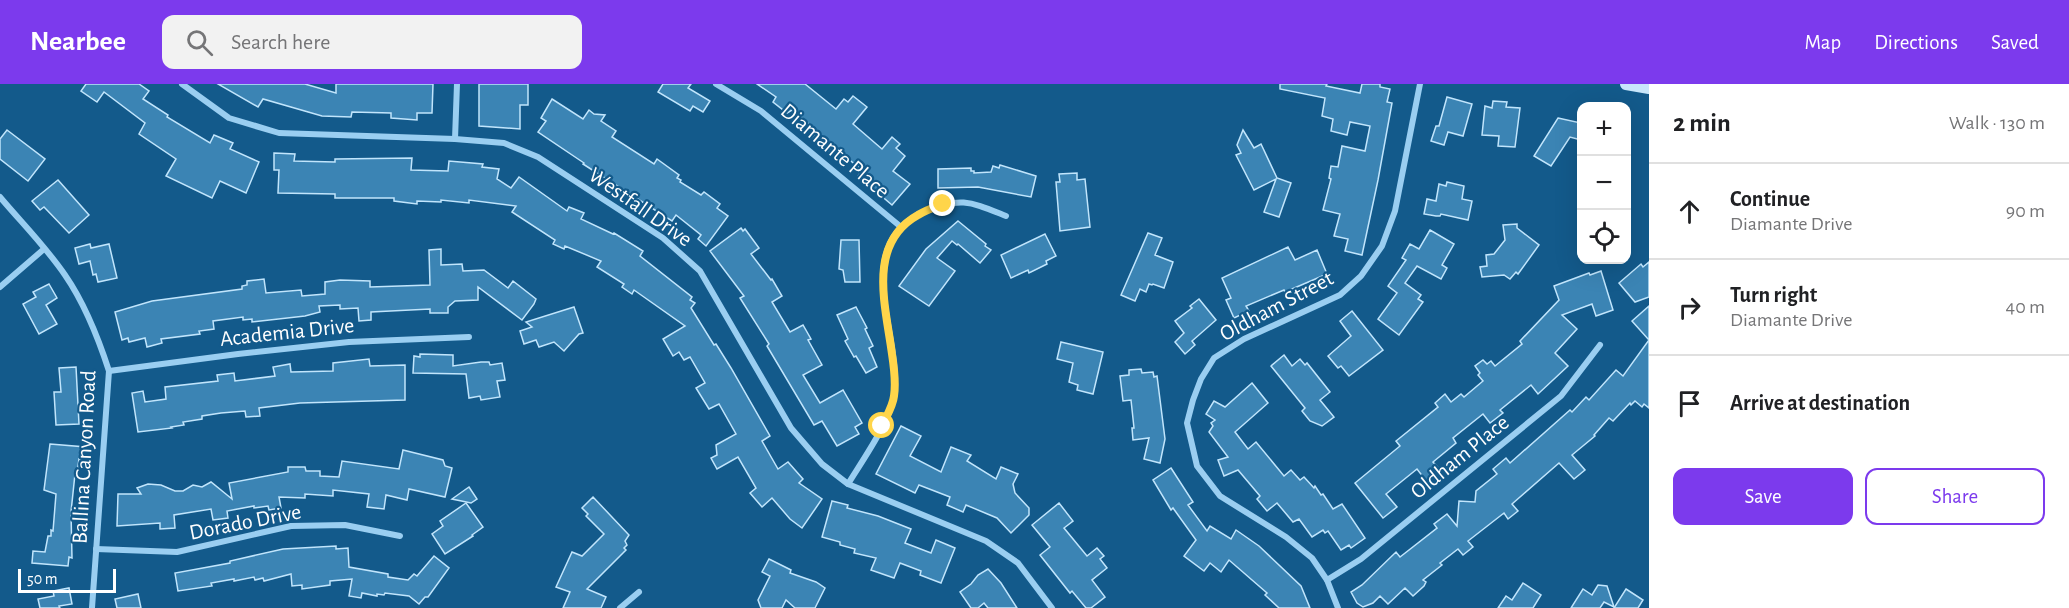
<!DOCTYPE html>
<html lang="en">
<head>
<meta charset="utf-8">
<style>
	body { margin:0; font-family:"Alegreya Sans",sans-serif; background:#f2f2f2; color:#202124 }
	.controls { position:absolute; right:18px; top:18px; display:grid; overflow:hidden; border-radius:12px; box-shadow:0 6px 24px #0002 }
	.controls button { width:54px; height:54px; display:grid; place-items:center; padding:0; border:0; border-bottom:2px solid #e0e0e0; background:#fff; color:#202124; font:30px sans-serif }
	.scale { position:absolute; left:18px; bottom:15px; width:98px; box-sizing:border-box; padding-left:6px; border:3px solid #fff; border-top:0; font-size:16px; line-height:21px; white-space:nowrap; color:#fff; -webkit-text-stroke:4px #135a8b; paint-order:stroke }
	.stop { position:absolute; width:18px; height:18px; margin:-14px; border:4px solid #ffd54a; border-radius:50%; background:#fff }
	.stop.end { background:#ffd54a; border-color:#fff; box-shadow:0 2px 6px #0008 }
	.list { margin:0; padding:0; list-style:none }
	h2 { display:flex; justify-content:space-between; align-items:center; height:78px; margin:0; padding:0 24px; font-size:26px }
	h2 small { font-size:20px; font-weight:400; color:#757577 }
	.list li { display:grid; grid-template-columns:39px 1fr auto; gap:18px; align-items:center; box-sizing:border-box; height:96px; padding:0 24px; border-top:2px solid #e0e0e0 }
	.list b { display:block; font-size:22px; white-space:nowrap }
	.list p { margin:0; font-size:20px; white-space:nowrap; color:#757577 }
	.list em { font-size:20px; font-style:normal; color:#757577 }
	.actions { display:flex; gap:12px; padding:18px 24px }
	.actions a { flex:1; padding:14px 0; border:2px solid #7c3aed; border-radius:12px; text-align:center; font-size:21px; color:#7c3aed }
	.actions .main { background:#7c3aed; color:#fff }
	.icon { flex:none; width:33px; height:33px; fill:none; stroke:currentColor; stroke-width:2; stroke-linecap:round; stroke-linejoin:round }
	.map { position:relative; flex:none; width:1649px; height:524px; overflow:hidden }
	header { display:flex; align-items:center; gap:36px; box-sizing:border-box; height:84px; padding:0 30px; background:#7c3aed; color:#fff }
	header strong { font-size:28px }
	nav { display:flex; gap:33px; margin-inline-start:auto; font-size:21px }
	.search { width:420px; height:54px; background:#f2f2f2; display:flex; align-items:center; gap:15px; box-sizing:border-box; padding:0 21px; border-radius:12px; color:#757577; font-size:22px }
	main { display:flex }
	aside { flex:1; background:#fff }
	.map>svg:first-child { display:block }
</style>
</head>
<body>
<header>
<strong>Nearbee</strong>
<div class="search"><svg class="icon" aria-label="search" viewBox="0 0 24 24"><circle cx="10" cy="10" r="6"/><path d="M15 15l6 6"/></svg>Search here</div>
<nav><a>Map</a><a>Directions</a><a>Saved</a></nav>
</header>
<main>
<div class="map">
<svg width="1649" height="524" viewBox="0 0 1649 524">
	<rect width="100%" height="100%" fill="#135a8b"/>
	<g fill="#3b84b4" stroke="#c1e5fc" stroke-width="1.5">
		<polygon points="86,0 139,0 149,7 143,15 168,31 167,33 210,59 214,51 233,59 230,65 259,78 246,109 220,97 212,114 166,92 176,75 139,50 145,39 104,8 97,18 81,7"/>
		<polygon points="218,0 305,0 336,9 336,0 433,0 432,29 417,29 417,36 391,34 391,29 352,28 351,33 322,32 263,15 258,23"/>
		<polygon points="479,0 528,0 528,21 520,21 520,45 479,42"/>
		<polygon points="663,0 691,0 688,4 710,17 703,28 693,22 690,27 658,8"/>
		<polygon points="757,0 805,0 836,25 844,15 848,18 853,12 867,23 853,40 882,65 892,53 900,60 896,64 905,72 893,87 910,100 892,121 858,92 862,86 842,70 838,75 812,54 817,47 792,26 787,29 773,18 776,13"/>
		<polygon points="1280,0 1327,0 1326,2 1360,9 1362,0 1380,0 1380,3 1390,5 1387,18 1392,19 1378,96 1362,171 1345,167 1348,155 1334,152 1340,130 1323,126 1331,95 1329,94 1331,82 1338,83 1342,62 1365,67 1370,42 1350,38 1347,51 1331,47 1333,35 1322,32 1325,14 1280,5"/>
		<polygon points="1447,13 1472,20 1463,52 1448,48 1444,61 1431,57 1436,42 1439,42"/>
		<polygon points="552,15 583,35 589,26 594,30 605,31 601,37 616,47 612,53 654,80 657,75 679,91 677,94 681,96 680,98 701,111 704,108 720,120 717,124 728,132 706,162 698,155 701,151 676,131 672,137 583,80 584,79 538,48 546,37 541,34"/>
		<polygon points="1493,17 1507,18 1506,23 1520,24 1515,63 1498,62 1499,52 1482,51 1485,22 1492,24"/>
		<polygon points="1558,34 1581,39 1581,56 1570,53 1551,82 1534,72"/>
		<polygon points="7,46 45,75 28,97 0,75 0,55"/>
		<polygon points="1243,46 1254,64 1261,60 1277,94 1291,99 1279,133 1264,128 1276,95 1254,106 1236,71 1241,69 1237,61"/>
		<polygon points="274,69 295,70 294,77 335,78 335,75 412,74 411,86 448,87 449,77 483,80 482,83 499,85 497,95 511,104 519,93 567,127 569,123 584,129 581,135 613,150 614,149 643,167 640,172 692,213 690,216 695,219 691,224 714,261 716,260 731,284 770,352 762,357 778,385 788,378 803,395 799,399 822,415 802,444 790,435 772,414 762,423 750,409 756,404 738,373 717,385 711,374 717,371 716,361 736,350 719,320 709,325 696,304 705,299 690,273 684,276 679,268 673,272 663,255 685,242 634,206 632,210 622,203 624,200 597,183 601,177 565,162 564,165 553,160 555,156 512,128 516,122 469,116 469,119 441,116 441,118 417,117 417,120 394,117 394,114 335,114 335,110 278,109 279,86 274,86"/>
		<polygon points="1000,81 1036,92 1031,113 978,103 938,104 938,85 971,84 971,87 974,87 974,89 991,88 993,82 999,84"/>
		<polygon points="1077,89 1077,96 1085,95 1090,143 1060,147 1056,98 1060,98 1059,90"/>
		<polygon points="58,96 89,131 69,149 44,123 40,126 32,117"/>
		<polygon points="1447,98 1464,102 1462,115 1472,117 1468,136 1441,130 1440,132 1436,132 1424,130 1427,115 1436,117 1439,100 1446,102"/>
		<polygon points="958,137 986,160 985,162 991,166 980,179 958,160 957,161 952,157 937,174 955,187 929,222 899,202 926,165"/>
		<polygon points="1517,140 1517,144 1539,161 1518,190 1516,188 1510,195 1504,191 1482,193 1480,183 1487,182 1486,171 1494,170 1505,156 1503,141"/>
		<polygon points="741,144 743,147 745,145 759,164 751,170 771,196 772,195 782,212 772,218 790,248 803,241 811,255 808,256 822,281 803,291 820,319 843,306 862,339 855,343 859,350 837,362 822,337 814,341 767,262 769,260 740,214 744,212 710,167"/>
		<polygon points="1430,146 1454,160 1442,181 1447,184 1441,195 1417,182 1405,199 1421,211 1418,215 1423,218 1399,251 1378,235 1397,209 1388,202 1406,176 1402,174 1410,160 1419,165"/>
		<polygon points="1148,149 1162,154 1155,171 1173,178 1164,204 1153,200 1152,201 1149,200 1146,208 1140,205 1135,217 1121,211"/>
		<polygon points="1045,150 1056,172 1046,177 1047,180 1029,189 1028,186 1011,194 1001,171"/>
		<polygon points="841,156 859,156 860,198 845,198 843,186 839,185"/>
		<polygon points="90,160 91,164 109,160 117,194 98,198 96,190 93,191 90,177 79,180 75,164"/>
		<polygon points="1288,163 1295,176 1317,166 1327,190 1285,208 1284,206 1246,222 1249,227 1234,234 1226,216 1231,214 1222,194"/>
		<polygon points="441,165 441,181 462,180 463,187 484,186 508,204 513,197 536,215 534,220 522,236 478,203 478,216 455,217 448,223 448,229 430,229 430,225 371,228 371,236 359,237 358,224 340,225 340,221 319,222 320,228 305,232 252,238 252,235 243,236 243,233 213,237 214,245 199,247 200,250 161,255 162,259 147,263 145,254 129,258 128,254 122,256 115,228 152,217 242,205 242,202 247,201 247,197 264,195 266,209 301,206 302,212 325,210 325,198 340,196 370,197 370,203 430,201 429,166"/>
		<polygon points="1649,178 1649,213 1635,218 1619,199 1641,180 1643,183"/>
		<polygon points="1601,187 1613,226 1596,232 1592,220 1562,231 1577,245 1555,269 1568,282 1538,310 1531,301 1500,326 1503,329 1490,339 1483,330 1453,354 1456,359 1433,378 1441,387 1427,398 1417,385 1386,410 1397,423 1383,434 1355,399 1400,362 1396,357 1438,323 1435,319 1445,310 1451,318 1461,310 1464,313 1483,297 1478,291 1480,289 1475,282 1483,276 1487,280 1491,277 1495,282 1522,260 1520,257 1559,216 1554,202 1589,189 1590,191"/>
		<polygon points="49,200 57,214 46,221 57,240 39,250 23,220 36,213 33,208"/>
		<polygon points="1199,215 1216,236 1192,257 1195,261 1185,270 1175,258 1184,249 1175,237 1192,224 1190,222"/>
		<polygon points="1649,222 1649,324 1644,320 1642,323 1635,317 1631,321 1630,319 1613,337 1609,334 1594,351 1595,352 1572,371 1585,386 1574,395 1559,379 1512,420 1518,427 1508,435 1504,429 1468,457 1473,463 1463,471 1458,465 1440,479 1442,481 1423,496 1426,498 1424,502 1413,512 1405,504 1388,520 1380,512 1373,519 1363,523 1357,519 1351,508 1362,501 1396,468 1400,473 1437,444 1434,440 1447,430 1457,442 1459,417 1475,418 1476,407 1497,390 1493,385 1506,374 1510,379 1570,326 1572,328 1586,313 1589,316 1616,286 1623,292 1649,256 1632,237"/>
		<polygon points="574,223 583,249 579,250 564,267 554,258 539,263 536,256 524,260 520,247 532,243 526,238"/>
		<polygon points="856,223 867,244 865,245 873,262 869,264 877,283 866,289 856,272 854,273 845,257 848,255 837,231"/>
		<polygon points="1352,227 1383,266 1349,292 1341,282 1338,284 1328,272 1351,252 1340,237"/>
		<polygon points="1061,258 1103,268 1093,310 1077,306 1078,301 1069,298 1073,279 1057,275"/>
		<polygon points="420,270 453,271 453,282 481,278 489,278 490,281 502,279 505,296 497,297 500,313 481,316 480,312 469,314 466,290 413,289 414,272 420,273"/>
		<polygon points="1284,271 1292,282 1300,275 1305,281 1307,279 1330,308 1320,316 1334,333 1322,342 1310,337 1302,327 1305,324 1271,282"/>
		<polygon points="369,275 370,282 405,281 405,316 300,319 259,324 260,332 246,333 245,327 221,329 202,332 202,335 183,338 184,341 171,343 172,344 138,348 132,309 143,307 145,318 166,315 165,303 218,297 217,291 234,289 235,297 275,292 273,283 290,280 291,288 333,287 333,279"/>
		<polygon points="76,283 79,340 56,341 54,308 61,308 59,284"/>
		<polygon points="1141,285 1142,289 1153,288 1154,293 1157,292 1165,355 1160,379 1144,375 1149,354 1133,356 1132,344 1134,344 1131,316 1123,317 1120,292 1129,291 1129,286"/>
		<polygon points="1252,299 1268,319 1235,348 1248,365 1256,358 1284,392 1291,386 1300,396 1304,393 1314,404 1315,402 1321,411 1323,410 1333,425 1342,420 1365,454 1351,464 1349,461 1341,466 1328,447 1325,449 1323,446 1312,453 1299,435 1293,438 1277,419 1267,427 1257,415 1260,412 1238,386 1224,392 1218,376 1228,373 1209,348 1213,342 1211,339 1215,336 1206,330 1214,317 1225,323"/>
		<polygon points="901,342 921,352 910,372 941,388 951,363 971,371 967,377 996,395 1001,383 1018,390 1013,400 1015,409 1029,424 1029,431 1011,449 997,434 966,421 963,428 947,421 950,413 919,401 915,409 876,390"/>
		<polygon points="50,360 86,363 84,376 79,375 77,390 75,390 71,428 72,474 69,473 68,482 32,479 33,467 45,468 48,452 51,452 51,446 53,447 56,410 44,406"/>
		<polygon points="403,366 443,376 445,382 452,384 445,413 409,405 407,416 386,411 384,425 367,423 369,410 333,406 333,412 305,410 305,414 279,413 281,424 269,426 268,422 254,424 254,422 227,427 228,434 213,436 211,425 174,431 175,444 160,445 160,439 117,442 118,410 141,410 137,404 148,400 161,401 175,407 183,407 193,401 202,403 211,398 232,415 229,399 288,388 288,383 305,383 306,387 320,387 320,392 339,393 342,377 399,385"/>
		<polygon points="1171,384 1193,418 1188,421 1207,447 1210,442 1231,455 1236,446 1259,462 1301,502 1310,524 1279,524 1265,511 1267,509 1229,476 1221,488 1210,479 1204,487 1184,472 1196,456 1173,424 1171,426 1153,396"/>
		<polygon points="469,403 477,415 471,419 452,415"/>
		<polygon points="593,413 629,451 625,457 627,461 624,464 626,466 587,505 606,513 601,524 563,524 570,508 556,503 572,468 582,472 604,450 586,432 588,430 582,424"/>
		<polygon points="832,417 848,421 847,424 878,432 911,445 905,459 931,469 936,456 955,464 941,499 920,491 921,487 900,479 894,494 871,486 876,474 854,469 855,465 840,461 840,458 822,453"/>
		<polygon points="466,419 483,443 472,451 473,452 445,470 432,450 443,442 440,437"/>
		<polygon points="1059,419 1073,437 1064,444 1087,472 1097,464 1104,472 1100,475 1107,484 1092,496 1105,513 1091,524 1086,524 1072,507 1070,509 1040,471 1050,463 1032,441"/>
		<polygon points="336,462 336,465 348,464 349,483 388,490 388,493 408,496 414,490 417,492 434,472 449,484 428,513 425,513 419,520 409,512 385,509 384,511 377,510 377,512 362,509 361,514 349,512 352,495 330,497 330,501 302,505 302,501 292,502 291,490 264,497 263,494 255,496 254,493 234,497 234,495 211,499 212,502 178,507 175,489 230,479 230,477 283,465"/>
		<polygon points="769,475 791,486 790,489 816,498 825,504 815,524 795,524 786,516 782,524 761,524 758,516 770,492 762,488"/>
		<polygon points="988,485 1001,499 1017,524 988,524 984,519 978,524 971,524 960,508 971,500 978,491"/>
		<polygon points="1523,499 1541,511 1533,524 1498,524 1506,512 1512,516"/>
		<polygon points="1598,501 1607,502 1614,523 1604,518 1600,524 1571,524 1583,505 1592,511"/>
		<polygon points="69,504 72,520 59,522 60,524 40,524 38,515 54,512 53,507"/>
		<polygon points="1626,505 1643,516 1638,524 1614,524"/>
		<polygon points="138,510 141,524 117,524 115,515"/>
	</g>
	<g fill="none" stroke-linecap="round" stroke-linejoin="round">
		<g stroke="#9acef1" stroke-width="6">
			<polyline points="182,0 229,34 279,49 455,55 504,59 538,73 663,154 700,187 791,344 822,380 848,400 986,457 1018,479 1052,524"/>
			<polyline points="716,0 761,27 901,143"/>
			<polyline points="455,55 457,0"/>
			<path d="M0 113C21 138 46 163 65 191 85 220 98 253 109 287L92 524"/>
			<polyline points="0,203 44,165"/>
			<polyline points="109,287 238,270 349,258 469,253"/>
			<path d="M848 400C862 377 890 338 894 311 903 253 848 161 924 128 961 112 971 118 1006 132"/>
			<polyline points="96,465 177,468 291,442 345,441 400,452"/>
			<polyline points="1327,496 1361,475 1561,312 1600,261"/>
			<polyline points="620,524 639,508"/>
			<polyline points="1338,524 1327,496 1312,474 1286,453 1220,412 1197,382 1187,339 1193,316 1201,295 1214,274 1244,255 1340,211 1361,192 1382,162 1395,127 1420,0"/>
		</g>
		<polyline stroke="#c8e6fb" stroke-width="12" points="1626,0 1649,4"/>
	</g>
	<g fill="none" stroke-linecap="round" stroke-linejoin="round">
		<path stroke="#ffd54a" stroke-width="8" d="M882 342C886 333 893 322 894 312 896 299 894 283 892 270 886 223 866 160 918 131 926 126 935 123 943 120"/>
	</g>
	<g text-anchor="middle" stroke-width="4.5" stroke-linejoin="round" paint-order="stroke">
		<g font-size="22" fill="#fff" stroke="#135a8b">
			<text transform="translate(836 66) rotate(40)" y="8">Diamante Place</text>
			<text transform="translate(641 122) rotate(35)" y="8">Westfall Drive</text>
			<text transform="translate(1276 221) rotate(-28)" y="8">Oldham Street</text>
			<text transform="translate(287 247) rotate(-6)" y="8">Academia Drive</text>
			<text transform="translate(1459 372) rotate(-39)" y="8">Oldham Place</text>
			<text transform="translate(83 373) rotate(-87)" y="8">Ballina Canyon Road</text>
			<text transform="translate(245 437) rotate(-11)" y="8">Dorado Drive</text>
		</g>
	</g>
</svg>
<div class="controls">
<button>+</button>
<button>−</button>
<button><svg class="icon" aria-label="locate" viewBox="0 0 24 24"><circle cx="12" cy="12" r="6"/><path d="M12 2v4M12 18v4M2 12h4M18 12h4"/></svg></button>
</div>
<div class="scale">50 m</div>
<div class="stop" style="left:882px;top:342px"></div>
<div class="stop end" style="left:943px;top:120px"></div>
</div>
<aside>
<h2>2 min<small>Walk · 130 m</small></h2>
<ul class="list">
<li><svg class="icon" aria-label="ahead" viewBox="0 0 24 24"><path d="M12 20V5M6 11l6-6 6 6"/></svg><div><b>Continue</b><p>Diamante Drive</p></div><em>90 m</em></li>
<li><svg class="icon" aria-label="right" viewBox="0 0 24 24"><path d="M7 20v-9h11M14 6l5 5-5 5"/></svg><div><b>Turn right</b><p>Diamante Drive</p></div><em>40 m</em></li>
<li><svg class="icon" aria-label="arrive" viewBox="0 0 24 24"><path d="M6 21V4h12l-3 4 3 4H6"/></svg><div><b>Arrive at destination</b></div></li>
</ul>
<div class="actions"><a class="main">Save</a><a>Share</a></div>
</aside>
</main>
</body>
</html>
